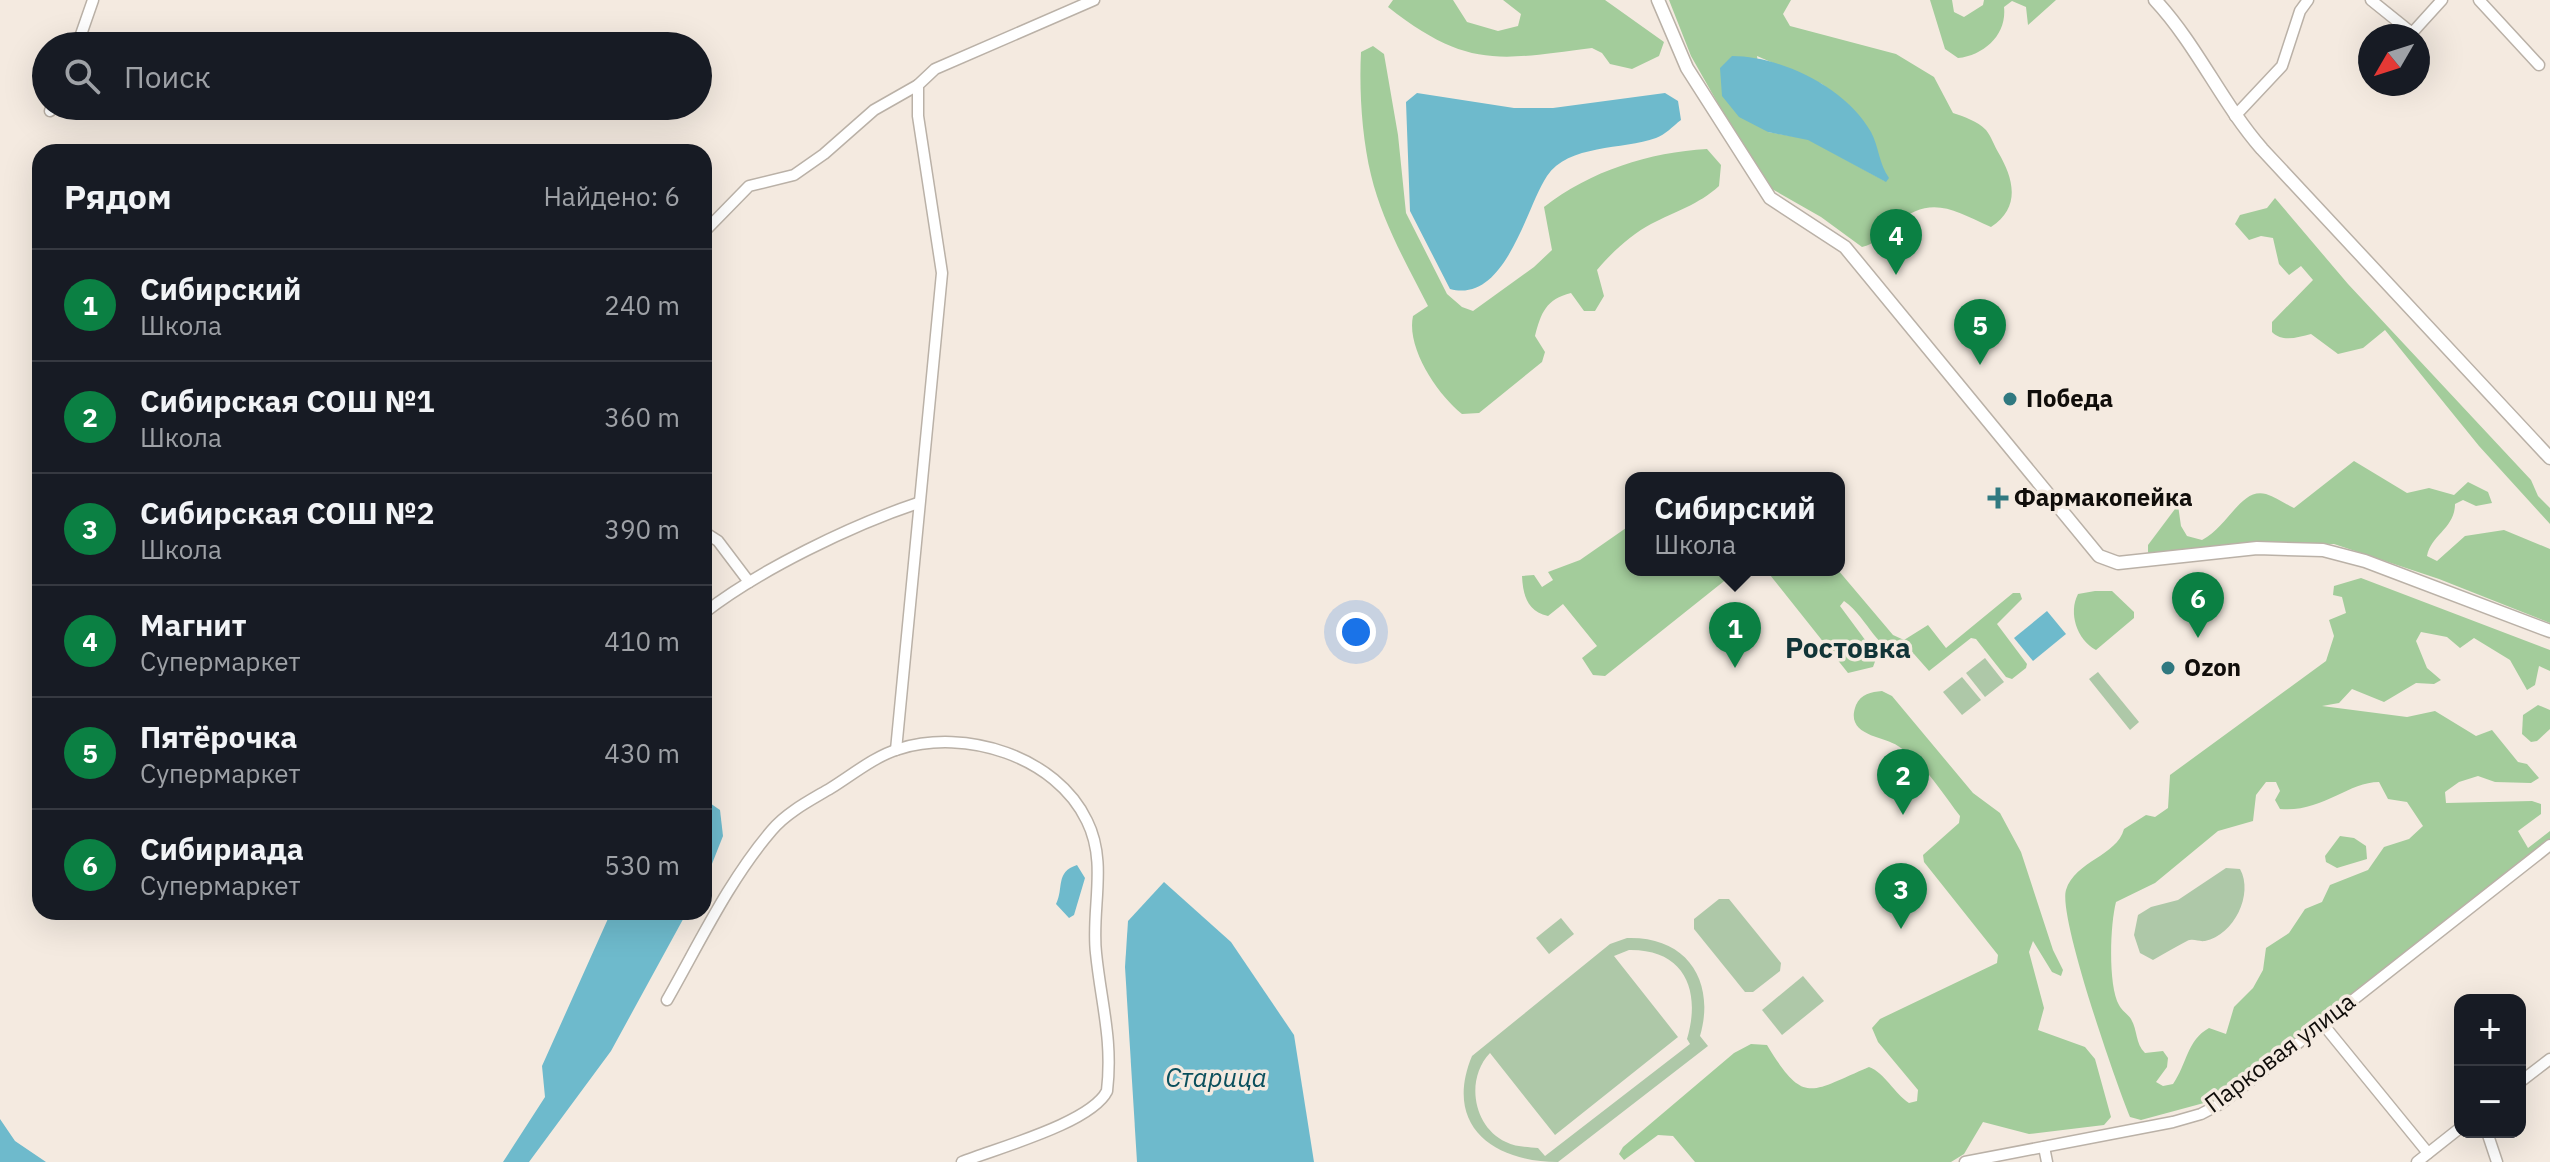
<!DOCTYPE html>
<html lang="ru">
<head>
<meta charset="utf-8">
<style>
	body { margin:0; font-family:"IBM Plex Sans",sans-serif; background:#242831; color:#f1f3f6 }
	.controls { position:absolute; right:24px; bottom:24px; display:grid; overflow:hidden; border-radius:16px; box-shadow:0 8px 32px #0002 }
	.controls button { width:72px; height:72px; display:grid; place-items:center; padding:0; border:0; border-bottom:2px solid #363941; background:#171b24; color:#f1f3f6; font:40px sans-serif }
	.compass { position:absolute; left:2358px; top:24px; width:72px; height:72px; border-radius:50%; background:#171b24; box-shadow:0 8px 32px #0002; rotate:231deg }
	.you { position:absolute; left:1356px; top:632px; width:28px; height:28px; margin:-20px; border:6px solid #fff; border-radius:50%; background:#1a73e8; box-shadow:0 0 0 12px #1a73e833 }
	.badge { display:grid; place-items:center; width:52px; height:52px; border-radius:50%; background:#0b8043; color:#fff; font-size:26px; font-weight:700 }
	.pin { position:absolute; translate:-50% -66px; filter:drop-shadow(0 2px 4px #0008) }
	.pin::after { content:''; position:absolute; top:42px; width:28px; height:24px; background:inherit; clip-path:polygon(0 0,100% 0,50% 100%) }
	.popup { position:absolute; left:1625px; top:472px; width:220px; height:104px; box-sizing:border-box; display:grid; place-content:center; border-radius:16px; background:#171b24; filter:drop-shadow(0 2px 6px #0005); font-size:26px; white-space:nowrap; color:#9ea1a6 }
	.popup b { font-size:30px; color:#f1f3f6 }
	.popup::after { content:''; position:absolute; left:50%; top:100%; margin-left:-16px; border:16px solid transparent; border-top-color:#171b24 }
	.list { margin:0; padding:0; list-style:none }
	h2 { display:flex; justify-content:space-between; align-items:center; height:104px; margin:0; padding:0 32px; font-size:34px }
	h2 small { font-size:26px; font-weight:400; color:#9ea1a6 }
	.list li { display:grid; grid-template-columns:52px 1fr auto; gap:24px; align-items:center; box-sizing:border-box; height:112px; padding:0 32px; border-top:2px solid #363941 }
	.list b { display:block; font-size:30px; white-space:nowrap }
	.list p { margin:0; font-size:26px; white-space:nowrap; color:#9ea1a6 }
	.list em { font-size:26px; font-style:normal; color:#9ea1a6 }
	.icon { flex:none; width:44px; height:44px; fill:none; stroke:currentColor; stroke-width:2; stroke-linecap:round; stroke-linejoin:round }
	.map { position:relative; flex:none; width:2550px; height:1162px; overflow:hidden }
	.search { position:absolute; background:#171b24; box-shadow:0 8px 32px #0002; left:32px; top:32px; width:680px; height:88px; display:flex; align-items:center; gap:20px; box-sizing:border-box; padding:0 28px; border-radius:44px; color:#9ea1a6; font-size:30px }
	.panel { position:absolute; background:#171b24; box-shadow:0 8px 32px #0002; left:32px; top:144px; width:680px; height:776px; border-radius:24px }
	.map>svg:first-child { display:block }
</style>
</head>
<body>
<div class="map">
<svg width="2550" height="1162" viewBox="0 0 2550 1162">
	<rect width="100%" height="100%" fill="#f4eae0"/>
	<g fill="#aec8a8" fill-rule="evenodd">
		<polygon points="1985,658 2004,682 1985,697 1966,673"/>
		<polygon points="2098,672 2139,722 2130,730 2089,679"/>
		<polygon points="1962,677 1981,700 1962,715 1943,692"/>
		<path d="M2226 868 2240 869C2254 894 2234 935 2205 941 2198 942 2194 938 2187 941 2175 947 2164 954 2153 960L2140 953 2134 935 2138 915 2151 907 2178 900Z"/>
		<polygon points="1719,899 1729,899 1781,963 1780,971 1753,992 1745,992 1694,929 1694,919"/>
		<polygon points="1561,918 1574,934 1549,954 1536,938"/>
		<path d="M1627 938C1687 936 1716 981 1700 1036L1708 1046 1558 1162C1494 1162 1443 1126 1472 1056L1610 944ZM1629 950C1686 949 1701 992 1687 1039L1690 1044 1545 1156 1538 1148C1528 1147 1515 1147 1506 1142 1473 1127 1465 1079 1490 1053L1555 1135 1678 1037 1614 956Z"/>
		<polygon points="1803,976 1824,1001 1782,1035 1762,1010"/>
	</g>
	<g fill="#a3cc9b" fill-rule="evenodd">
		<path d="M1393 0H1453L1467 22 1498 31 1518 26 1521 14 1503 0H1605L1664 42 1659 56 1632 69 1610 64 1602 53 1592 48C1499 60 1467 69 1388 7Z"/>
		<path d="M1669 0H1791L1783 14 1790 26 1896 54 1934 77 1953 113C1965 117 1977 121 1986 130 1991 136 1994 145 1998 152 2014 179 2021 207 1991 227 1951 209 1930 194 1893 226 1883 234 1874 245 1862 247L1821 217 1772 189 1742 146 1691 56ZM1757 56 1822 84 1849 105 1883 169 1885 181 1808 139 1768 132Z"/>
		<path d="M1930 0H1952L1954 12 1964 17 1983 5 1984 0H2056L2028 25 2026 7 2012 1 2004 7C2007 34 1985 55 1958 58L1945 49Z"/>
		<path d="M1373 46 1384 54 1398 135 1406 213 1447 294 1462 307 1473 311 1534 267 1552 250 1544 207C1590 171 1650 152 1707 149L1721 165 1719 186C1698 205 1676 211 1651 224 1632 234 1611 253 1597 270L1604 296 1595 311H1584L1571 293C1546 299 1541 313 1535 336L1545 352 1542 362 1479 413 1462 414C1438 395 1406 348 1413 316L1428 306C1407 265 1382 221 1371 175 1362 137 1359 91 1361 52Z"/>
		<path d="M2275 198 2348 284 2531 480 2538 496 2550 508V524L2479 446 2385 330 2363 348 2338 354 2311 334C2298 337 2283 343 2272 332V322L2313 280 2301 266 2289 275 2279 264 2273 238 2261 236 2249 240 2235 224 2240 215 2267 208Z"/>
		<path d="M2354 461 2407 493 2429 488 2454 495 2468 482 2488 492 2492 503 2476 506 2463 500 2455 504C2455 528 2431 535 2427 556L2437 561 2465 536 2504 530 2550 549V623L2439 579 2334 544 2249 543 2151 555 2148 552V545L2178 505 2181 526 2187 536 2202 540C2229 526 2241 487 2266 494 2276 497 2285 504 2294 508Z"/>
		<path d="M1626 528 1631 531V570H1738L1605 676 1593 675 1582 658 1597 646 1563 604 1548 616C1527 611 1523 595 1522 576L1534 575 1542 587 1553 580 1548 572 1580 560Z"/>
		<path d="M1766 570H1838L1893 635 1904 640 1928 625 1946 648 2013 593H2020L2022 599 1997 624 2027 664 2026 668 2012 679 2006 677 1976 639 1971 638 1929 671 1914 654C1876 657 1871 620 1844 601L1840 606 1877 656 1873 667 1848 673Z"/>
		<path d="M2361 578 2550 650V671L2539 666 2535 685 2527 690 2510 660 2474 638 2460 648 2447 637 2421 632 2416 641 2427 668 2441 680 2434 684 2416 683 2384 702 2352 689 2339 703 2322 706 2407 717 2435 711 2476 736 2492 730 2518 762 2527 764 2539 778 2531 783 2495 782 2478 776 2459 782 2445 792 2446 803 2532 801 2541 804V814L2518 831 2528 848 2550 831V843L2215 1100 2141 1120 2130 1117C2116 1083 2058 917 2066 890 2075 861 2117 856 2124 829L2146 815 2155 817 2168 808 2170 775 2326 661 2334 636 2329 620 2346 613 2342 597 2333 595 2334 586ZM2266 782H2276L2280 791 2275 800 2280 809C2321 813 2348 782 2379 782L2388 799 2407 802 2423 826 2409 839 2384 847 2368 870 2330 885 2322 902 2305 909 2289 933 2266 948 2263 970 2253 988 2234 1007 2226 1034 2209 1028C2187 1040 2187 1064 2173 1084L2163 1086 2156 1082 2167 1067 2168 1058 2163 1051 2145 1053C2135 1043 2138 1031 2131 1019 2128 1014 2122 1011 2119 1005 2108 986 2110 925 2116 902L2155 883 2218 831 2253 821 2256 795Z"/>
		<path d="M2095 591H2112L2134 612V618L2096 650C2077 640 2068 613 2078 594Z"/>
		<path d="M1882 691 1892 696 1973 793 2000 813 2021 852 2053 950 2063 970 2061 976 2052 972 2033 941 2029 952 2044 1008 2038 1030 2085 1047 2095 1059 2111 1117 2104 1125 2029 1134 1983 1122 1964 1154 1951 1162H1695L1673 1136 1658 1135 1624 1160 1619 1154 1623 1147 1734 1053 1751 1044 1767 1045C1804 1106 1810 1092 1869 1067 1885 1073 1894 1093 1909 1103L1917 1101 1918 1090 1878 1042 1872 1028 1880 1019 1997 963 1998 955 1924 862 1923 855 1959 823 1960 816C1946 798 1933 777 1917 762 1911 757 1905 750 1898 746 1883 736 1844 736 1856 705 1861 694 1871 692 1882 691Z"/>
		<polygon points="2538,705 2550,710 2550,729 2537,741 2531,742 2522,734 2523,715"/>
		<polygon points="2340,836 2354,838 2366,846 2367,859 2337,868 2326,862 2325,856"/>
	</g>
	<g fill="#6ebacc">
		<path d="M1732 56C1780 56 1846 87 1871 132 1879 147 1879 164 1889 178L1886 182 1808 140 1768 132 1739 117 1722 96 1720 68Z"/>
		<path d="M1417 93 1514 108H1553L1665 93 1678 101 1681 120C1673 126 1665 135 1656 138 1623 150 1568 144 1547 176 1526 207 1506 304 1450 289L1410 211 1406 102Z"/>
		<polygon points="2047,611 2066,634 2033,661 2014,638"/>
		<polygon points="704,799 720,810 723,836 704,884"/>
		<path d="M1077 865 1085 878 1074 915 1069 918 1056 904C1064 888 1055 872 1077 865Z"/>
		<polygon points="1164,882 1231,942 1294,1035 1314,1162 1137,1162 1125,967 1128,921"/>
		<polygon points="611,912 687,912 611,1051 529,1162 503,1162 545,1097 542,1066"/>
		<polygon points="0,1119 15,1141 46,1162 0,1162"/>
	</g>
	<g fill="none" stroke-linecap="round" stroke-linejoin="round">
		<defs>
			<g id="minor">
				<polyline points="2371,0 2412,33 2442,0"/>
				<polyline points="2479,0 2539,65"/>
				<polyline points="77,46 93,0"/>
				<polyline points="50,111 52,106"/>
				<polyline points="2235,116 2282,66 2300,11 2308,0"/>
				<polyline points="704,232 749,186 794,175 824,154 874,110 918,85"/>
				<polyline points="704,532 718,541 749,582"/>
				<path d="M704 613C759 570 852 525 918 503"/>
				<polyline points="896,750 942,273 918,116 918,85 935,69 1094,0"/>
				<path d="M667 1000C699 944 729 880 772 830 787 812 811 800 831 788 852 775 875 756 899 749 965 728 1056 756 1087 821 1108 863 1091 909 1096 953 1101 1003 1113 1039 1107 1091 1091 1123 997 1148 962 1162"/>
				<polyline points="2322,1023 2428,1153"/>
				<polyline points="2520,1082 2550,1059"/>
				<polyline points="2487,1132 2497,1162"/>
				<polyline points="2044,1147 2047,1162"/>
				<polyline points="1965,1162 2173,1122 2201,1114 2222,1103 2550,845"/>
				<polyline points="2417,1162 2460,1128"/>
			</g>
			<g id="tertiary">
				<polyline points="1658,0 1687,68 1770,198 1845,247 2099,556 2118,563 2257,548 2323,550 2365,561 2550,631"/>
				<path d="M2155 0C2197 45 2221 102 2262 149L2550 458"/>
			</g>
		</defs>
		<use href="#minor" stroke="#bab1a7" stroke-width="13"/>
		<use href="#tertiary" stroke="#bab1a7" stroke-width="15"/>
		<use href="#minor" stroke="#fff" stroke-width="10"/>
		<use href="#tertiary" stroke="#fff" stroke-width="12"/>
	</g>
	<g fill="#307980" stroke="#f4eae0" stroke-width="3">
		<circle cx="2010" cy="399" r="8"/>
		<path d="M1994 486h8v8h8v8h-8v8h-8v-8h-8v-8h8z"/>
		<circle cx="2168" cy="668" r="8"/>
	</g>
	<g text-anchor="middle" stroke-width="7" stroke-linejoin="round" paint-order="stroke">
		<g font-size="24" font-weight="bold" fill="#100d0a" stroke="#f4eae0" text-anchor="start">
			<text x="2026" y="407">Победа</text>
			<text x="2014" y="506">Фармакопейка</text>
			<text x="2184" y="676">Ozon</text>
		</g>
		<g font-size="24" fill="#100d0a" stroke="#f4eae0">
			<text transform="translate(2280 1053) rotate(-37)" y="8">Парковая улица</text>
		</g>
		<g font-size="26" font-style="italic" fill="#0a4f5c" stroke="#f4eae0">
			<text x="1216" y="1087">Старица</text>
		</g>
		<g font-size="28" font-weight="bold" fill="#113437" stroke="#f4eae0">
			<text x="1848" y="658">Ростовка</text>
		</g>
	</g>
</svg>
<div class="controls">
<button>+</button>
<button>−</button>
</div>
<svg class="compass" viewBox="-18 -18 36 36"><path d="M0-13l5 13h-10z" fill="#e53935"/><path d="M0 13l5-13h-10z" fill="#9ea1a6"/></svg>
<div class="you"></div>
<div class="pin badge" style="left:1735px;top:668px">1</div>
<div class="popup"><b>Сибирский</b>Школа</div>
<div class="pin badge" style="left:1903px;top:815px">2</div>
<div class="pin badge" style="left:1901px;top:929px">3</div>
<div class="pin badge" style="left:1896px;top:275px">4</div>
<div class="pin badge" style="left:1980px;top:365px">5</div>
<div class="pin badge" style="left:2198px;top:638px">6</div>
<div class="search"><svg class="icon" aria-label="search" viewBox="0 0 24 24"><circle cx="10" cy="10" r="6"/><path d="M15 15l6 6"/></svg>Поиск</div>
<section class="panel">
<h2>Рядом<small>Найдено: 6</small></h2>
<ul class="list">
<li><span class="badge">1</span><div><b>Сибирский</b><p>Школа</p></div><em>240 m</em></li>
<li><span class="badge">2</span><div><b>Сибирская СОШ №1</b><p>Школа</p></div><em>360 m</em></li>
<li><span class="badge">3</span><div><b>Сибирская СОШ №2</b><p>Школа</p></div><em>390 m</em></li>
<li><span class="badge">4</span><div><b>Магнит</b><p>Супермаркет</p></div><em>410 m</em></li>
<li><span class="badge">5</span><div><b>Пятёрочка</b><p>Супермаркет</p></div><em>430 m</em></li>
<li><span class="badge">6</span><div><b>Сибириада</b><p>Супермаркет</p></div><em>530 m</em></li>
</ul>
</section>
</div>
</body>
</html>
